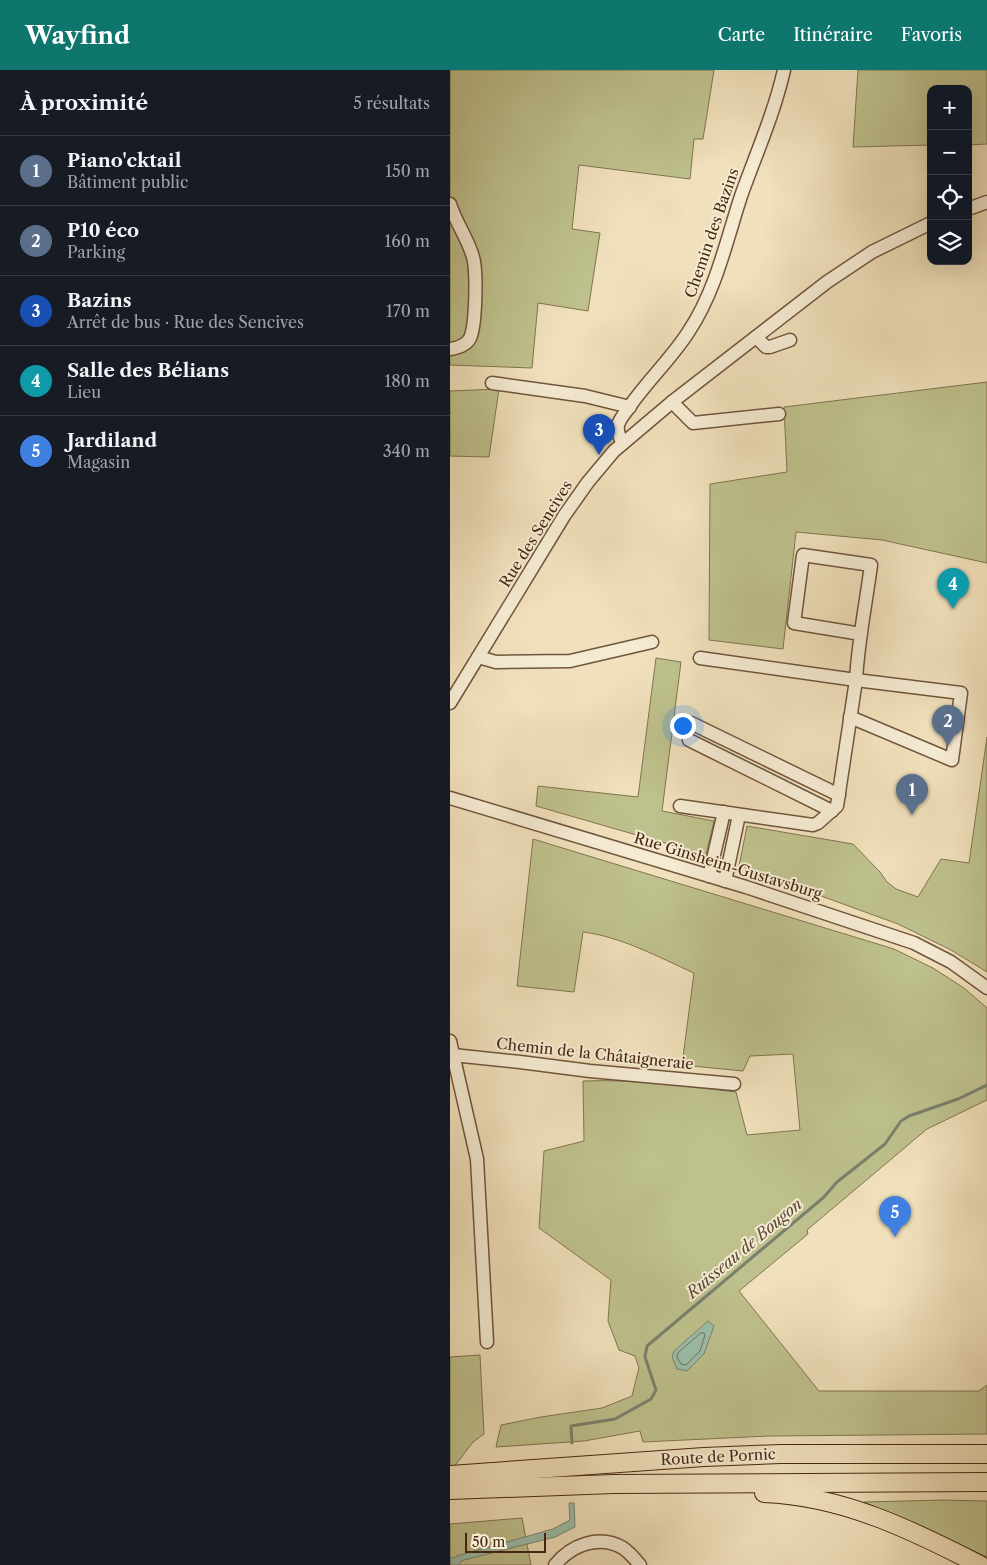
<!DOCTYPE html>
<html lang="fr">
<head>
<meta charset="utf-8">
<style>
	body { margin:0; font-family:"Libre Caslon Text",serif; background:#20242c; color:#f1f3f6 }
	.controls { position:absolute; right:15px; top:15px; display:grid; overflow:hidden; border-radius:10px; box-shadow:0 5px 20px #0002 }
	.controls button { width:45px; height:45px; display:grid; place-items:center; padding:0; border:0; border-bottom:1px solid #363941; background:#171b24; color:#f1f3f6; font:25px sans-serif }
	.scale { position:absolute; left:15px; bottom:12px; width:81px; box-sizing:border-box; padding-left:5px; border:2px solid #472611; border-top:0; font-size:14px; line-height:18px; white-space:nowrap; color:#472611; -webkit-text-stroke:4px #f5ebd3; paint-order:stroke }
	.you { position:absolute; left:232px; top:655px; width:18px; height:18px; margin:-12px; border:4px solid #fff; border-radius:50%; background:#1a73e8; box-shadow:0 0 0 8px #1a73e833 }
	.badge { display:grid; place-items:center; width:32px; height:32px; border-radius:50%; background:#0f766e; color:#fff; font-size:16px; font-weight:700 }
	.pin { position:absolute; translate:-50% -41px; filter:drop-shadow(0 1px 2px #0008) }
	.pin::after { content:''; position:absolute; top:26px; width:18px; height:15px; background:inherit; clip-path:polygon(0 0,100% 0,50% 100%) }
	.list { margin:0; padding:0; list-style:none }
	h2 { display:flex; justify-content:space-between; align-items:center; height:65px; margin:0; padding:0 20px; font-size:21px }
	h2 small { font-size:16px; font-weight:400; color:#9ea1a6 }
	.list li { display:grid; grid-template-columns:32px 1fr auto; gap:15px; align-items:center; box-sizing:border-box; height:70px; padding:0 20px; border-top:1px solid #363941 }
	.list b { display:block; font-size:19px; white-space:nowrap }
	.list p { margin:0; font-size:16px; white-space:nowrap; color:#9ea1a6 }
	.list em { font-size:16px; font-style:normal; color:#9ea1a6 }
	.icon { flex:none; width:28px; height:28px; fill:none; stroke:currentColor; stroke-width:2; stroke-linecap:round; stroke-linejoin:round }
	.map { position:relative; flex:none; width:537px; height:1495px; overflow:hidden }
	header { display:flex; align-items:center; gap:30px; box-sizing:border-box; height:70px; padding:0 25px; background:#0f766e; color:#fff }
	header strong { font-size:24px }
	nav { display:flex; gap:28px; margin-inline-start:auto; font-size:18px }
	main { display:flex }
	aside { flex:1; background:#171b24 }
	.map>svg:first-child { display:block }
</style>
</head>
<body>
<header>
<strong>Wayfind</strong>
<nav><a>Carte</a><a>Itinéraire</a><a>Favoris</a></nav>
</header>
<main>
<aside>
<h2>À proximité<small>5 résultats</small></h2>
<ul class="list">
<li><span class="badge" style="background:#5c6f8a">1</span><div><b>Piano'cktail</b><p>Bâtiment public</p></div><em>150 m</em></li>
<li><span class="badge" style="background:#5c6f8a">2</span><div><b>P10 éco</b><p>Parking</p></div><em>160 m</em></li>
<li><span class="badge" style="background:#1a4fb4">3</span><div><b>Bazins</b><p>Arrêt de bus · Rue des Sencives</p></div><em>170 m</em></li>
<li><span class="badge" style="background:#0f9aa8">4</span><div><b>Salle des Bélians</b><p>Lieu</p></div><em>180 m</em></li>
<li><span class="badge" style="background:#3f7fe0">5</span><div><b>Jardiland</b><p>Magasin</p></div><em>340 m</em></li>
</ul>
</aside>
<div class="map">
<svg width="537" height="1495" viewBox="0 0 537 1495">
	<rect width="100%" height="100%" fill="#f0e0bb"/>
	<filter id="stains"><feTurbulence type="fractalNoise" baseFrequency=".004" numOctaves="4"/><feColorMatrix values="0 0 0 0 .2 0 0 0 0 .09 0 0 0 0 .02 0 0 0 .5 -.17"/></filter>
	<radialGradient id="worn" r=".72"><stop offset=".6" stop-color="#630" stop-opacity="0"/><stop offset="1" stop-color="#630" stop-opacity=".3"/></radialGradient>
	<g fill="#bec18d" stroke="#82744f">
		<polygon points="0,0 264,0 253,69 244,69 240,109 129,95 122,159 150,163 138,241 88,233 82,298 0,295"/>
		<polygon points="408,0 537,0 537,74 518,75 518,19 481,19 481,75 403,77"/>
		<polygon points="537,312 537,493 432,470 346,462 333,579 259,570 260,414 337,402 334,337"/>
		<polygon points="49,319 39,387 0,386 0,321"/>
		<polygon points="206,588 231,592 212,741 264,751 256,785 86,736 88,716 188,727"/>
		<polygon points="537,667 537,902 501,880 448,854 289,796 297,756 403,774 430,802 437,812 446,819 468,827 491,789 519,793"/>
		<path d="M83 769 444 879 483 898 514 918 537 938V1030L477 1059 357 1160 358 1164 289 1221 369 1321H529L537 1315V1364L319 1366 193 1372 190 1361 134 1371 46 1377 51 1355 91 1347 152 1338 182 1326 189 1298 185 1286 169 1280 158 1251 161 1210 89 1158 94 1081 134 1071 133 1011C183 1009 235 1016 286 1022L297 1065 350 1060 343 984 300 986 293 1001 232 995 244 903C208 887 172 867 133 862L124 922 67 916Z"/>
		<polygon points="30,1285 34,1364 23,1372 0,1402 0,1287"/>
		<polygon points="493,1430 537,1431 537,1487 414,1432"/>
		<polygon points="72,1448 81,1495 0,1495 0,1454"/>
	</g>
	<g fill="#9bbeab" stroke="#79816d">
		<polygon points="258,1251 264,1256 254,1284 237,1301 227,1299 222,1287 224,1281"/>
		<polygon points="119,1433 124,1433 125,1457 105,1467 14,1490 10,1492 9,1495 1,1495 0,1487 4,1488 7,1486 103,1459 120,1450"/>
	</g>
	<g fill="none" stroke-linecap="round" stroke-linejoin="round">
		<polygon stroke="#71725e" stroke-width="1" points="251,1263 254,1263 255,1265 250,1281 236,1295 231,1294 227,1287 228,1283"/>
		<polyline stroke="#79816d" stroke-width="3" points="122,1373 121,1356 165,1349 201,1329 206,1320 195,1287 197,1276 374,1127 387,1112 435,1074 451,1051 459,1046 508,1029 537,1015"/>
		<defs>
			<g id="minor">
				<path d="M0 134C6 153 18 169 23 187 27 201 26 256 20 268 16 276 7 278 0 279"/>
				<polyline points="518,139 537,132"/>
				<polyline points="306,267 316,277 320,277 340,270"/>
				<polyline points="42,313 135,326 180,337"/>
				<polyline points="222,332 243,353 329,344"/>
				<path d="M173 373C169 367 167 362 168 355 170 348 176 342 180 336 198 310 222 288 239 261 266 220 276 172 291 126 306 84 324 44 334 0"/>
				<polyline points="28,587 46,592 120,591 202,572"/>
				<polyline points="0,633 114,446 138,412 164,381 222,332 377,212 422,182 481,153"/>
				<path d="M400 647 502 690 511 623 406 610C408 572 416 533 421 495L353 485 344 553 411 564"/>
				<polyline points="241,653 389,725"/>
				<polyline points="239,670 382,741"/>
				<polyline points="0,728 296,817 464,873 501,892 537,918"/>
				<polyline points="230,736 363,755 368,753 387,736 406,610 250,588"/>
				<polyline points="259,806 274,742"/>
				<polyline points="275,811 289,745"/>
				<polyline points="0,971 27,1089 37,1272"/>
				<polyline points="3,985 70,992 140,1001 284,1014"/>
				<path d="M105 1495C121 1475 149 1464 173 1478 179 1482 185 1489 190 1495"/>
			</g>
			<g id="highway">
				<polyline points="0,1405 254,1387 330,1384 537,1384"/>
				<polyline points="0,1420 164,1414 537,1412"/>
				<path d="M314 1423C393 1426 462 1460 530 1495"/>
			</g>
		</defs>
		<use href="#minor" stroke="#71543c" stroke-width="15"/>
		<use href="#highway" stroke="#472611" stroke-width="20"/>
		<use href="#minor" stroke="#f5ebd3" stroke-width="12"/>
		<use href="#highway" stroke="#f0e0bb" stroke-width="18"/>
	</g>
	<g text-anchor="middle" stroke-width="4" stroke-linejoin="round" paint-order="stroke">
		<g font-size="15" fill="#472611" stroke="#f5ebd3">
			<text transform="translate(262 163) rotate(-71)" y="5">Chemin des Bazins</text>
			<text transform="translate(86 464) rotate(-58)" y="5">Rue des Sencives</text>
			<text transform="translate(278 796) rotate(17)" y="5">Rue Ginsheim-Gustavsburg</text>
			<text transform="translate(145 984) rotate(6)" y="5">Chemin de la Châtaigneraie</text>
			<text transform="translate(268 1387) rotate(-3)" y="5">Route de Pornic</text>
		</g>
		<g font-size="16" font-style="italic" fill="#5c4c38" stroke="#f5ebd3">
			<text transform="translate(294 1178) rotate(-40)" y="6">Ruisseau de Bougon</text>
		</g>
	</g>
	<rect width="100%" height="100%" filter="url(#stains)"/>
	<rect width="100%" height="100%" fill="url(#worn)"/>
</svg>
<div class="controls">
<button>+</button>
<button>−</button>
<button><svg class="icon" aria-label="locate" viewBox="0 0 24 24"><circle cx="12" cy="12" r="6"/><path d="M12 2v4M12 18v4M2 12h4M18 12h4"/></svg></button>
<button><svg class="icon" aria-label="layers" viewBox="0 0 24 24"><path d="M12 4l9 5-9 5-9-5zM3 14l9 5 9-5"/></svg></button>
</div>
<div class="scale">50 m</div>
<div class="you"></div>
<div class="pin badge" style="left:462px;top:745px;background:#5c6f8a">1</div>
<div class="pin badge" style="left:498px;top:676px;background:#5c6f8a">2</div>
<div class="pin badge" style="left:149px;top:385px;background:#1a4fb4">3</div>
<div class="pin badge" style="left:503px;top:539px;background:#0f9aa8">4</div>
<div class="pin badge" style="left:445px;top:1167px;background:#3f7fe0">5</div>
</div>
</main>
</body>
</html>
